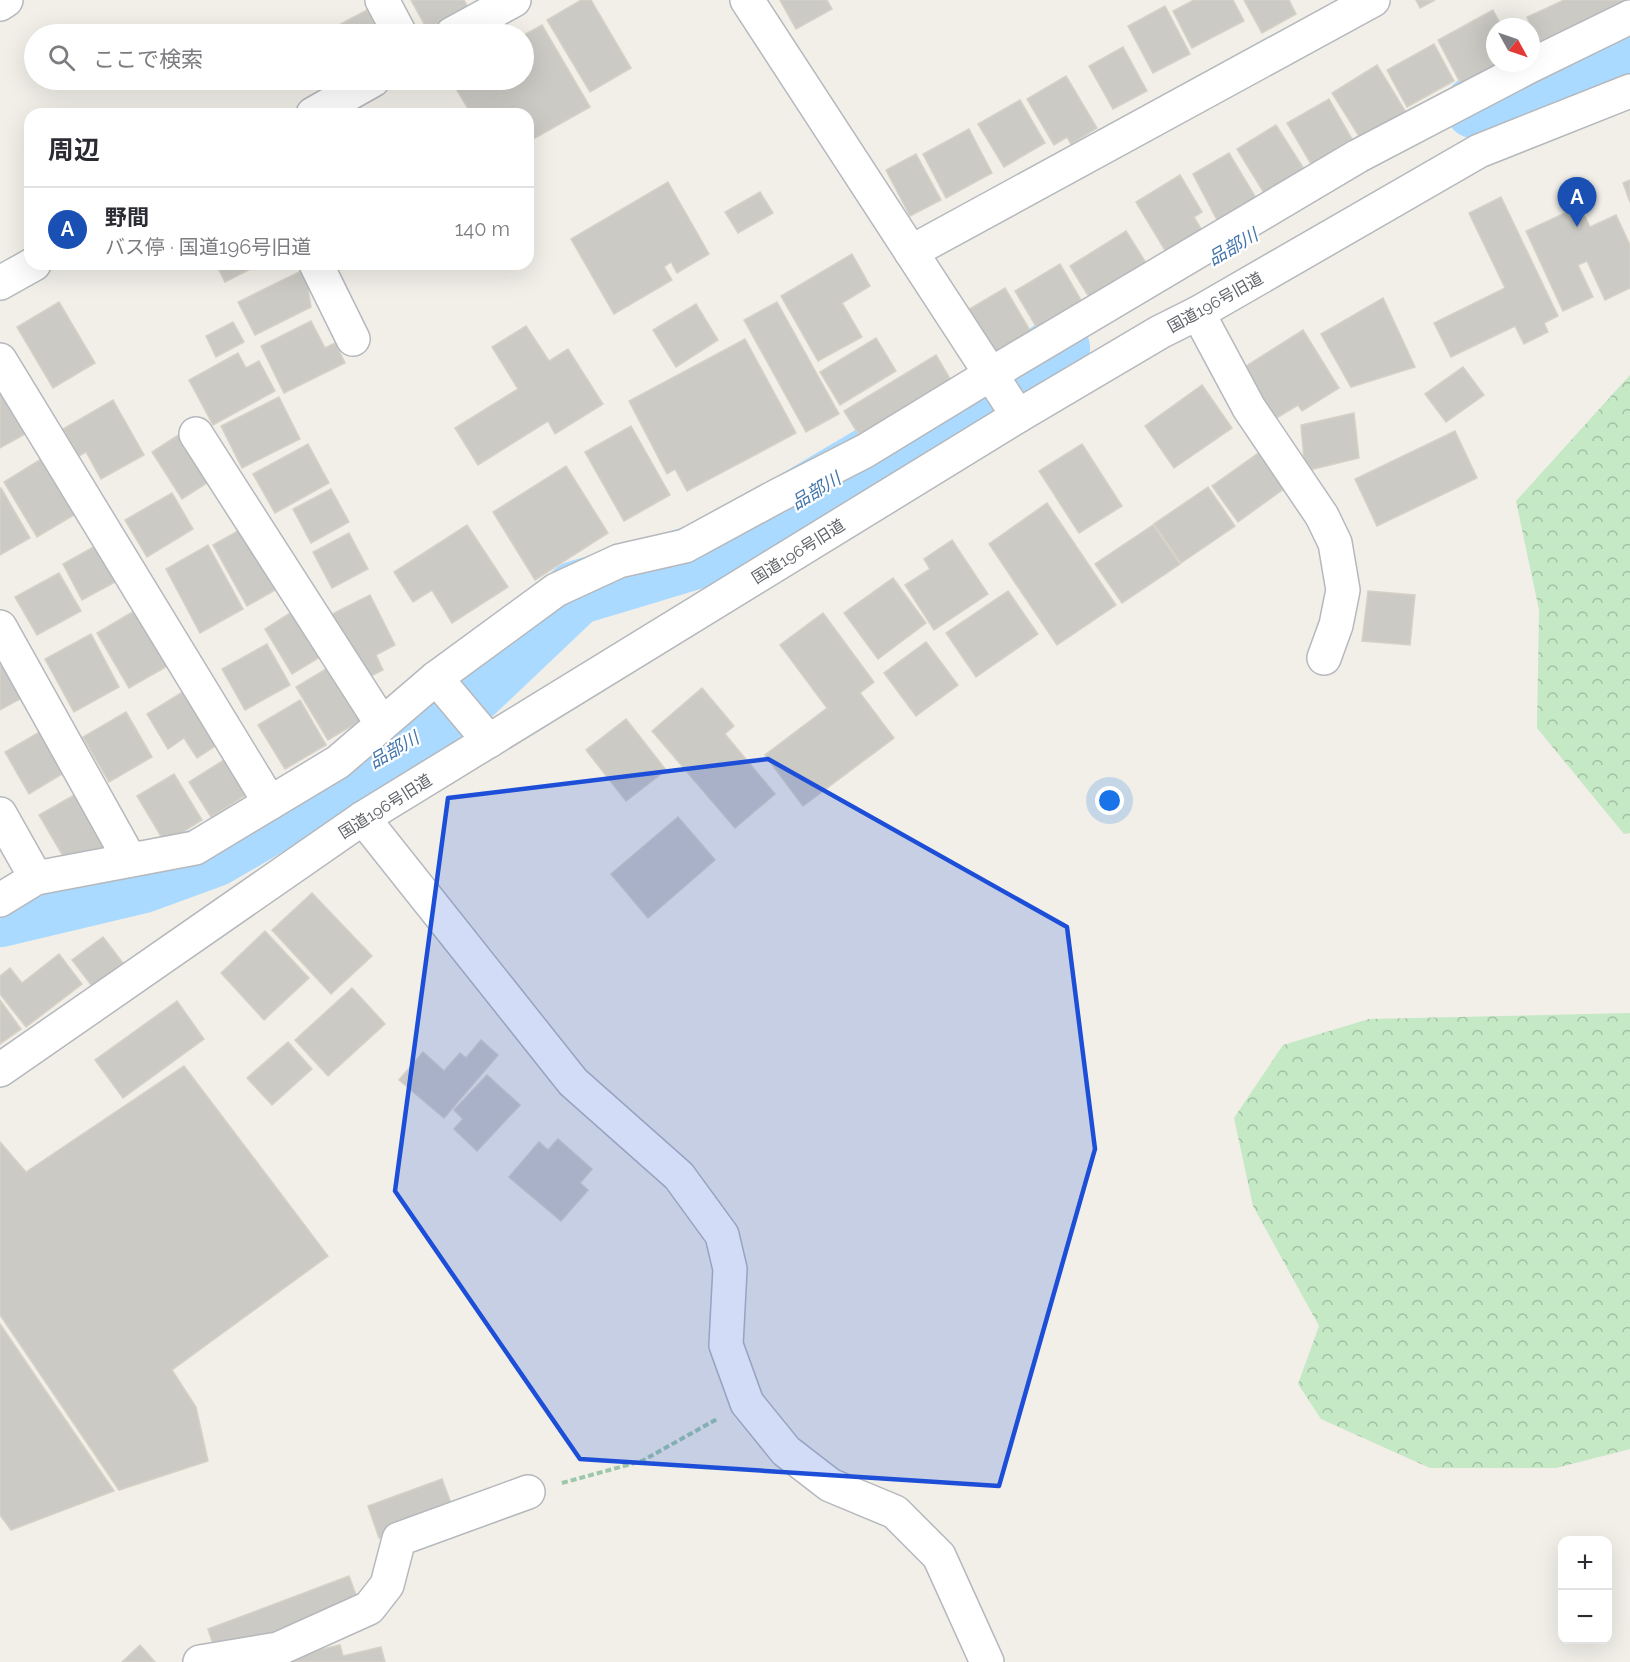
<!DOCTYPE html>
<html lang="ja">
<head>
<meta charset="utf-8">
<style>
	body { margin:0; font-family:Raleway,"Noto Sans JP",sans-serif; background:#f2f2f3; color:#2b2b33 }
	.controls { position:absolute; right:18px; bottom:18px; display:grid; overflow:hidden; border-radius:12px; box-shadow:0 6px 24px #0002 }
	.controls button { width:54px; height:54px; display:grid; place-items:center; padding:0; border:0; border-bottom:2px solid #e1e1e2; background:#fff; color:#2b2b33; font:30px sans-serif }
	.compass { position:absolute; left:1486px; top:18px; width:54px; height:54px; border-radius:50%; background:#fff; box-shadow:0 6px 24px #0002; rotate:130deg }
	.you { position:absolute; left:1110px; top:801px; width:21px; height:21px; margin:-15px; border:4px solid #fff; border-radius:50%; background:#1a73e8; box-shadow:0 0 0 9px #1a73e833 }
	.badge { display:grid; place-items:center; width:39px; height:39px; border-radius:50%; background:#ea4335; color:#fff; font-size:20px; font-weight:700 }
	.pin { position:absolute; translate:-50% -50px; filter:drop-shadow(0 2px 3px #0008) }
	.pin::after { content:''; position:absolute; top:32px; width:21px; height:18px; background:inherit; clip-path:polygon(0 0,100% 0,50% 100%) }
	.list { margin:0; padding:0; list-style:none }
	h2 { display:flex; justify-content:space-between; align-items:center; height:78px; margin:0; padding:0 24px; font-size:26px }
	h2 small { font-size:20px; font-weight:400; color:#7c7c81 }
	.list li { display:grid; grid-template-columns:39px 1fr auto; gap:18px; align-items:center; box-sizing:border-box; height:84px; padding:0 24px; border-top:2px solid #e1e1e2 }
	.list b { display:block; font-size:22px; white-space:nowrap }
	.list p { margin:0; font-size:20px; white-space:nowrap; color:#7c7c81 }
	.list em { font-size:20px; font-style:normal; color:#7c7c81 }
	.icon { flex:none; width:33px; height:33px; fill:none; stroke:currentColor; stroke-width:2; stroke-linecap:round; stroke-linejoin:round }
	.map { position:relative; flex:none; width:1630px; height:1662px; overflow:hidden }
	.search { position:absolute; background:#fff; box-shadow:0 6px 24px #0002; left:24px; top:24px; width:510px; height:66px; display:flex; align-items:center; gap:15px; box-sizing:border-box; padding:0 21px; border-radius:33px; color:#7c7c81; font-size:22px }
	.panel { position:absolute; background:#fff; box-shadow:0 6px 24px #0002; left:24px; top:108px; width:510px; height:162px; border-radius:18px }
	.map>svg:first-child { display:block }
</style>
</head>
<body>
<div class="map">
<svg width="1630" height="1662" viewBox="0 0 1630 1662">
	<defs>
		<pattern id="forest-crowns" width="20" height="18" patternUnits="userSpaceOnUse" patternTransform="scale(1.5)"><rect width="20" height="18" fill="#c5e8c5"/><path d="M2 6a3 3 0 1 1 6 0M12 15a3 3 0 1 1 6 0" fill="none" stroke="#a3c0a4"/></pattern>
	</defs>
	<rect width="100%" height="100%" fill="#f1efe8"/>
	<g fill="url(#forest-crowns)">
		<polygon points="1630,375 1630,833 1624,834 1537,728 1539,610 1516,501"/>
		<polygon points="1630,1013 1630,1449 1556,1468 1430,1468 1321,1419 1298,1384 1319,1326 1253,1206 1234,1118 1283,1045 1369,1019"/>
	</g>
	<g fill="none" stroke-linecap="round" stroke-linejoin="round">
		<g stroke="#aadaff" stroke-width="64">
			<polyline points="1476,107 1630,39"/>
			<polyline points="0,915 143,881 214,855 439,723 576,593 712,552 876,455 907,450 1058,348"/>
		</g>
	</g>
	<g fill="#cccac5" stroke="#d6d1c6" stroke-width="1.5">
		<polygon points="411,0 464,0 468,7 427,29"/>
		<polygon points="581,0 591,0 631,68 590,92 547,20"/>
		<polygon points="780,0 827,0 832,9 796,29"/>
		<polygon points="1194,0 1233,0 1244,21 1192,48 1173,11"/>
		<polygon points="1244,0 1289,0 1296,14 1262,33"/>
		<polygon points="1416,0 1435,0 1420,8"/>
		<polygon points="1564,0 1630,0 1630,9 1542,50 1527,17"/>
		<polygon points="1165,6 1190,54 1153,73 1128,26"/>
		<polygon points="367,10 381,34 322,34"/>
		<polygon points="1493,10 1502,27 1495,27 1495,63 1518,63 1465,92 1438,40"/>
		<polygon points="542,25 590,107 528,142 528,114 471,114 451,80 524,80 524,35"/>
		<polygon points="1434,44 1454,81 1407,107 1387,70"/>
		<polygon points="1123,47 1147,91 1113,109 1089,66"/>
		<polygon points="1377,65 1407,114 1362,141 1332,93"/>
		<polygon points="1066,76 1097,128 1071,144 1067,137 1054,145 1027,99"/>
		<polygon points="1329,99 1352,139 1311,164 1287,123"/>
		<polygon points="1020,100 1045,143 1004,167 978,124"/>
		<polygon points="1276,125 1304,169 1264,193 1237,149"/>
		<polygon points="969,129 992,173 946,198 923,154"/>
		<polygon points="1229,153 1256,198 1218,222 1193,174"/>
		<polygon points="916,154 941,200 910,216 886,170"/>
		<polygon points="1180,175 1202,212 1194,217 1205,236 1169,257 1136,202"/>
		<polygon points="1630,180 1630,202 1623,183"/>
		<polygon points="668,182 709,254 677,273 671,262 664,267 672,280 614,314 571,239"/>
		<polygon points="760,192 773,213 738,233 725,212"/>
		<polygon points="1501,197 1558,316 1544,323 1548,332 1524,344 1515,326 1451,357 1434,323 1505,288 1469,213"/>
		<polygon points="1580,206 1590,227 1616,215 1630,245 1630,288 1605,300 1587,261 1578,265 1593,297 1563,311 1526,231"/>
		<polygon points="1126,231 1148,266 1092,302 1070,266"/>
		<polygon points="852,254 870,286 842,303 862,337 818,361 781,296"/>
		<polygon points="216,264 260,264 225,282"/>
		<polygon points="1060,264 1085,307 1040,333 1015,291"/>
		<polygon points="305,269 311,307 255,335 238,302"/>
		<polygon points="1005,288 1031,332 986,357 961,314"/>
		<polygon points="1383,298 1415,367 1351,387 1321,334"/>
		<polygon points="59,302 95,363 53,388 17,327"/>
		<polygon points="777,302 839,414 806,432 744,320"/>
		<polygon points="696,304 718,340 676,367 653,330"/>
		<polygon points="311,321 325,348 335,343 345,363 284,393 261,346"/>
		<polygon points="233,322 244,342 216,357 206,336"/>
		<polygon points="526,326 549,361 568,349 603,404 555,434 548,421 478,465 455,428 518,389 492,347"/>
		<polygon points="1303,330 1339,388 1302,411 1298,405 1275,419 1243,368"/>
		<polygon points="876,338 896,371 840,405 820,372"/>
		<polygon points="745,339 796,433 687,491 675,469 667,474 629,401"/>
		<polygon points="238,353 246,368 259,361 275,391 213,425 189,380"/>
		<polygon points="936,355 952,382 861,438 844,411"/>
		<polygon points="1463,367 1484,395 1446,422 1425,394"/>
		<polygon points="1202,385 1232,428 1174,468 1145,426"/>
		<polygon points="0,391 27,433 0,448"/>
		<polygon points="279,397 300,439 242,468 221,426"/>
		<polygon points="113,400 144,455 101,479 86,452 79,456 63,429"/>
		<polygon points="1354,413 1359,458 1305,471 1301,425"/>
		<polygon points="631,426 670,495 624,521 585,452"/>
		<polygon points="1455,431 1477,478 1377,526 1355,479"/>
		<polygon points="183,432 213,479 182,499 152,452"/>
		<polygon points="308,444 329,483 275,513 253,474"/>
		<polygon points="1082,444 1122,506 1079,533 1039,471"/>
		<polygon points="1264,449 1289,485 1238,522 1212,486"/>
		<polygon points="46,456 79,512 37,537 4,482"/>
		<polygon points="566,466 608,533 535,580 493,512"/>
		<polygon points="1208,487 1235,526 1181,563 1154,524"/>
		<polygon points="1,488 30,538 0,555 0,489"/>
		<polygon points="331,489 349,522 311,543 293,509"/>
		<polygon points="172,493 193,529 147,557 125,520"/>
		<polygon points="1047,503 1116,605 1057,645 989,544"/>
		<polygon points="467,525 508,587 452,623 432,590 413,602 394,572"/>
		<polygon points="1153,525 1180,564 1122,603 1095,564"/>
		<polygon points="243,528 277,589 247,606 213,545"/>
		<polygon points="349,533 368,569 332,588 313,552"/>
		<polygon points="952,540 988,594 934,630 905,585 930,569 924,559"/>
		<polygon points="97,545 117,581 82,600 63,564"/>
		<polygon points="208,545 243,609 200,633 166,569"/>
		<polygon points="59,573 81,611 37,635 15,597"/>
		<polygon points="893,578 926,623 878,659 844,613"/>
		<polygon points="1008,591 1038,634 976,677 946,633"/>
		<polygon points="1368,591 1415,595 1410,645 1362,641"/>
		<polygon points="370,595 395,645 376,655 383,670 365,679 332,614"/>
		<polygon points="139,608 171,664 129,688 97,633"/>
		<polygon points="298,608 325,654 292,674 265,629"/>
		<polygon points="823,613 874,682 860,693 894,738 803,806 765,755 827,708 780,645"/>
		<polygon points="91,634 119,687 74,712 45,659"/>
		<polygon points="926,642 958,685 916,716 884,673"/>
		<polygon points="267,644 290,685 245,710 222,669"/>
		<polygon points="10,660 29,694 0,710 0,666"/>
		<polygon points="331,666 363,719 328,740 296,687"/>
		<polygon points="189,688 223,741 197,758 184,738 168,749 147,714"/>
		<polygon points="702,688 734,726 725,734 775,794 735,828 652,731"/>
		<polygon points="300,700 326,745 285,769 258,725"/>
		<polygon points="126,712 152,757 109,782 83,737"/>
		<polygon points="626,719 666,770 626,801 586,750"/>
		<polygon points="43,730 67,771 29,794 5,752"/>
		<polygon points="227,758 249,793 211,817 189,782"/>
		<polygon points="174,774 202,820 165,843 137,796"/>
		<polygon points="83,790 113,843 70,868 39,815"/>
		<polygon points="678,817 715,860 648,918 611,874"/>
		<polygon points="312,893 372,956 331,994 272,930"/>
		<polygon points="265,931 309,978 264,1020 221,973"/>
		<polygon points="103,937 123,963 92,986 72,960"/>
		<polygon points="59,954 82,984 26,1027 0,994 0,976 10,968 22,983"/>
		<polygon points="352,988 385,1024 328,1076 295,1040"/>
		<polygon points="0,1000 21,1029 0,1044"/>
		<polygon points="177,1001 204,1039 123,1098 95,1060"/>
		<polygon points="481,1040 498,1055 444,1118 399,1080 423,1052 444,1071 460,1053 466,1058"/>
		<polygon points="288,1042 312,1069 272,1105 247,1078"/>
		<polygon points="184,1066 328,1256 172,1370 196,1407 208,1461 119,1490 0,1315 0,1142 26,1172"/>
		<polygon points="487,1075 520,1105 477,1151 454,1129 463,1119 454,1110"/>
		<polygon points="558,1139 592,1169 580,1183 588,1190 561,1221 509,1177 539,1142 548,1150"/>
		<polygon points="0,1324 114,1491 11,1530 0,1515"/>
		<polygon points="442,1479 454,1511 379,1538 368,1506"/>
		<polygon points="349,1576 358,1600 216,1653 208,1629"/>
		<polygon points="140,1645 155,1662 122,1662"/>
		<polygon points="340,1645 343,1656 381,1647 385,1662 269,1662"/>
	</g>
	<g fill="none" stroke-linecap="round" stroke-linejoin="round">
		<defs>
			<g id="minor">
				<polyline points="382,0 400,34"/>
				<polyline points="747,0 1018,416"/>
				<polyline points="0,4 6,0"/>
				<polyline points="452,34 514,0"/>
				<polyline points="313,114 373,80"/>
				<polyline points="911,252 1373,0"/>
				<polyline points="316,264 353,339"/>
				<polyline points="0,283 34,264"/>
				<polyline points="1198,313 1249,408 1322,516 1335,543 1343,590 1336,625 1324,658"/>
				<polyline points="0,360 270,803"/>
				<polyline points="196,434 382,724"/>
				<polyline points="0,627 130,860"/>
				<polyline points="436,678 489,741"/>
				<polyline points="0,814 36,878 195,848 338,762 436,678 556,590 619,561 685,546 777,496 865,451 991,374 1358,156 1528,67 1630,17"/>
				<polyline points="363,818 573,1082 679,1176 722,1235 730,1269 726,1345 747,1403 786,1451 830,1485 895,1512 939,1556 987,1662"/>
				<polyline points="0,900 36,878"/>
				<polyline points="200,1662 278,1649 369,1608 387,1585 399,1539 528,1492"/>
			</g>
			<polyline id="tertiary" points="0,1070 363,818 1018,416 1160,332 1198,313 1479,151 1630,91"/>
		</defs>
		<use href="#minor" stroke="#b5b8bc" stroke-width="36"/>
		<use href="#tertiary" stroke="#b5b8bc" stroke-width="36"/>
		<polyline stroke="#9cc7a9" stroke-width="4" stroke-dasharray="6 3" stroke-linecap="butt" points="562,1483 642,1461 717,1419"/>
		<use href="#minor" stroke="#fff" stroke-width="33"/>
		<use href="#tertiary" stroke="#fff" stroke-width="33"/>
	</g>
	<path fill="#1d4ed8" fill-opacity="0.2" stroke="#1d4ed8" stroke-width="4.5" stroke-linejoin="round" d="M768 759 1067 927 1095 1149 999 1486 580 1459 395 1191 448 798Z"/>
	<g text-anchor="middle" stroke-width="4.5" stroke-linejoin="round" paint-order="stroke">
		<g font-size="16" fill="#5f6368" stroke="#fff">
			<text transform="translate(1215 302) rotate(-29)" y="6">国道196号旧道</text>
			<text transform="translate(798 551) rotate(-32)" y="6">国道196号旧道</text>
			<text transform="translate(385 806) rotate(-32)" y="6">国道196号旧道</text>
		</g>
		<g font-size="18" font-style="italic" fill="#4174aa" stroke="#fff">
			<text transform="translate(1233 247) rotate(-30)" y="6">品部川</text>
			<text transform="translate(816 491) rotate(-31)" y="6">品部川</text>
			<text transform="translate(394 750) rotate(-30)" y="6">品部川</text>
		</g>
	</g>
</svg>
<div class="controls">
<button>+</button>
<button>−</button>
</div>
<svg class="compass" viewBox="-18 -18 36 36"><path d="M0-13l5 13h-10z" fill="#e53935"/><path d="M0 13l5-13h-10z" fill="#7c7c81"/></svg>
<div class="you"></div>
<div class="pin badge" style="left:1577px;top:227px;background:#1a4fb4">A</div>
<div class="search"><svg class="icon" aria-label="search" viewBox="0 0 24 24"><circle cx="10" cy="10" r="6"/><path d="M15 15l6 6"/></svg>ここで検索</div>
<section class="panel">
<h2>周辺<small></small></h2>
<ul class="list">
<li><span class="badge" style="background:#1a4fb4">A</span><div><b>野間</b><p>バス停 · 国道196号旧道</p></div><em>140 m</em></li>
</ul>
</section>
</div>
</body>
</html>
